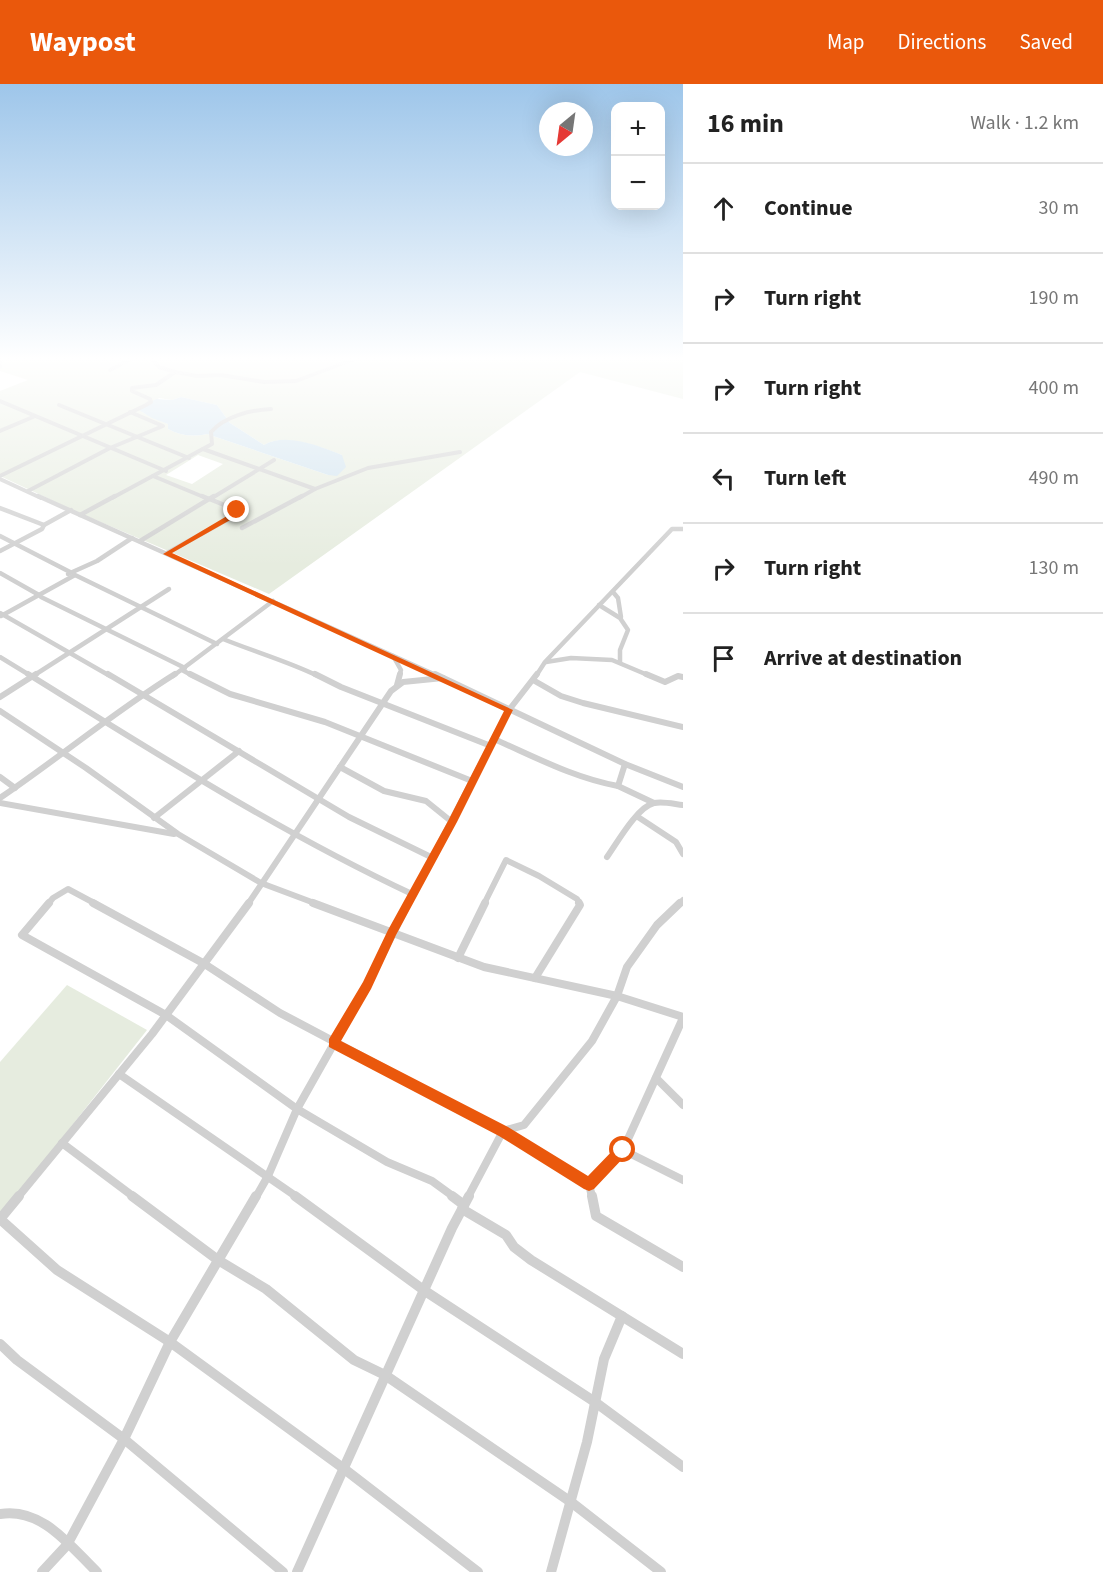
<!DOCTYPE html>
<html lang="en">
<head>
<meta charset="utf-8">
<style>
	body { margin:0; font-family:"Source Sans 3",sans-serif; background:#f2f2f2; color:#222 }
	.controls { position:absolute; right:18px; top:18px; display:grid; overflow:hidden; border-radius:12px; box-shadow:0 6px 24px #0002 }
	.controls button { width:54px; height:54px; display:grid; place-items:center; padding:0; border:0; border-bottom:2px solid #e0e0e0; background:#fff; color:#222; font:30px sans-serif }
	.compass { position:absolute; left:539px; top:18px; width:54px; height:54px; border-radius:50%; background:#fff; box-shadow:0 6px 24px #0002; rotate:209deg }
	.stop { position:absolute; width:18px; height:18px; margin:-14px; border:4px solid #ea580c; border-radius:50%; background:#fff }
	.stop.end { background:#ea580c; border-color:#fff; box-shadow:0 2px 6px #0008 }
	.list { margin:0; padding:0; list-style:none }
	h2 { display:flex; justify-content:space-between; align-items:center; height:78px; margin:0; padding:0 24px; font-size:26px }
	h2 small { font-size:20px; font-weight:400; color:#767676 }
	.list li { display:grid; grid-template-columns:39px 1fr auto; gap:18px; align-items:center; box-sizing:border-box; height:90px; padding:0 24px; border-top:2px solid #e0e0e0 }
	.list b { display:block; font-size:22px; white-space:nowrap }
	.list em { font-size:20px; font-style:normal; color:#767676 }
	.icon { flex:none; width:33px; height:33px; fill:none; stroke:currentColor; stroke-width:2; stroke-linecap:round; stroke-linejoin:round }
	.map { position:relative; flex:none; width:683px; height:1488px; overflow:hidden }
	header { display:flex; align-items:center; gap:36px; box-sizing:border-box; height:84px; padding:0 30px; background:#ea580c; color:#fff }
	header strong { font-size:28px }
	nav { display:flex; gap:33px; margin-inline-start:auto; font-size:21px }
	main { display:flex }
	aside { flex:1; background:#fff }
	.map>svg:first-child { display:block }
</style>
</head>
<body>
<header>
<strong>Waypost</strong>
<nav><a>Map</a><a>Directions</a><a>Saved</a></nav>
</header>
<main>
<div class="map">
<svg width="683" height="1488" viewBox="0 0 683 1488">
	<rect width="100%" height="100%" fill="#fff"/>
	<g fill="#e6ecdf" fill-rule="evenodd">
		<path d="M0 274H683V315L580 288 269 510 75 427 0 392V307L28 296 0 287ZM181 313 217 321 230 339 264 361C284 349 321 363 342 371L328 391 207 350C193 353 181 352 168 345V340L142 328 159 314 172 316ZM198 371 223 380 192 400 166 391Z"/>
		<polygon points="67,901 147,946 0,1133 0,978"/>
	</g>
	<path fill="#cfe2ee" d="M181 313 217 321 230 339 264 361C285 348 320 362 342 371L346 383 337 392 328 391 207 350C193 353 181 352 168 345V340L152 334 139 326 156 315 172 316Z"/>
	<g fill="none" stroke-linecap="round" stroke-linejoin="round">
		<g stroke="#d0d0d0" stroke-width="4">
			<polyline points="151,274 159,283 175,288"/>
			<polyline points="0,275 0,283"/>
			<polyline points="110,286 133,274"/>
			<polyline points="0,317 166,387"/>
			<polyline points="59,321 189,374"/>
			<polyline points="0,347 33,333"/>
			<polyline points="203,365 315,405 368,384 460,368"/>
			<polyline points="0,392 146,321 151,318 150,315 132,307 132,304 156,301 175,288 197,292 221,291 264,298 296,297 357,274"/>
			<polyline points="153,392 206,414"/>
			<polyline points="0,395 41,414"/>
			<polyline points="28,407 110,364 163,342 130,328"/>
			<path d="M112 414 212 360 211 348C225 332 251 326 271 325"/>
			<polyline points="212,414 274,376"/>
			<polyline points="299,414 315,405"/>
		</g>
		<g stroke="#d0d0d0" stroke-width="4.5">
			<polyline points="38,412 438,592"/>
			<polyline points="0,424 44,441"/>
			<polyline points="80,431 115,412"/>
			<polyline points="242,444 302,412"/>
			<polyline points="0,452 70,488"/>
			<polyline points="140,457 214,412"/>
			<polyline points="0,467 42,445 44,441 71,426"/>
			<polyline points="167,469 230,434 237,426 202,412"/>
			<polyline points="0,489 39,511"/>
			<polyline points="68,490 97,477 132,454"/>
			<polyline points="613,508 618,514 621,533"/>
			<polyline points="41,513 185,584"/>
			<polyline points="599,521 620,534 628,546 620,566 620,578"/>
			<polyline points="0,529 110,592"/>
			<polyline points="1,532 75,491 217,560"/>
			<path d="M223 555C255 568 287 577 318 592"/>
			<polyline points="393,572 401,586 399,592"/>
			<polyline points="0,573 31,592"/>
			<polyline points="546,578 571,574 612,576 650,592"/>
			<polyline points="182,586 193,592"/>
			<polyline points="33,592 169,505"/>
			<polyline points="173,592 273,517"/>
			<polyline points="536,592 545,578 672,445 683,445"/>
		</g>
		<g stroke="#d0d0d0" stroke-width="6">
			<path d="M28 590C154 668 278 747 412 810"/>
			<polyline points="108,590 349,733 433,774"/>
			<polyline points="190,590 230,610 325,638 472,697"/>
			<polyline points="315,590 341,603 491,662"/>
			<polyline points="435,590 625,680 683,703"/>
			<polyline points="646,590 665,598 678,592 683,593"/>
			<polyline points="533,596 561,612 583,619 683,643"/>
			<polyline points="397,601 400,590"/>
			<polyline points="0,613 36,590"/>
			<polyline points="0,627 86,684 178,750 261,799 317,820"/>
			<path d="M494 655C535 673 574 694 618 702L625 680"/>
			<polyline points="340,683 384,707 426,717 452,738"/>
			<polyline points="0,693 15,704"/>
			<polyline points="618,702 654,719"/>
			<path d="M0 714C59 674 114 628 175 590"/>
			<polyline points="0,719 174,750"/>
			<polyline points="638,733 676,758 683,770"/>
			<polyline points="154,734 239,667"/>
			<path d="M607 773C617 759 637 723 654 719 663 717 674 720 683 721"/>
			<polyline points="48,820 53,814 68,805 96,820"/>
			<polyline points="248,820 391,607 403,598 443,594"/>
			<polyline points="408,820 509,626 537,590"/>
			<polyline points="484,820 506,776 539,792 577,815 580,820"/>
			<polyline points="679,820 683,816"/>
		</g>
		<g stroke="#d0d0d0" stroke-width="8">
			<polyline points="49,819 22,851 166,931 297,1025 387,1078 432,1097 454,1113"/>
			<polyline points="93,819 203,879 280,929 503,1047 589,1100 623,1066 683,1096"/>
			<polyline points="313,819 484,883 617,912 683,933"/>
			<polyline points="458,874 485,819"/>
			<polyline points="535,894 580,821 579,819"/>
			<polyline points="119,990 297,1113"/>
			<polyline points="656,994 683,1021"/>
			<polyline points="62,1059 134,1113"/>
			<polyline points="623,1066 683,934"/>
			<polyline points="589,1100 592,1113"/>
			<polyline points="18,1113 152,950 249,819"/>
			<polyline points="256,1113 268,1092 297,1025 367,901 408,819"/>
			<polyline points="468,1113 503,1047 524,1041 592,957 617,912 627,883 657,841 680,819"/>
		</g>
		<g stroke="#d0d0d0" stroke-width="10">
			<polyline points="132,1112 218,1176 266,1205 354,1276 385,1291 571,1418 661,1488"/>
			<polyline points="295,1112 425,1207 595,1318 683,1383"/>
			<polyline points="452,1112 464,1121"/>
			<polyline points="592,1112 596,1132 683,1183"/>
			<polyline points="462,1125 506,1151 514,1163 531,1176 683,1270"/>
			<polyline points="0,1135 19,1112"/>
			<polyline points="0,1135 57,1186 170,1258 343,1384 478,1488"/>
			<polyline points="0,1260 17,1276 124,1355 283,1488"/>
			<path d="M0 1430C42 1423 70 1462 97 1488"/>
			<polyline points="42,1488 67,1461 124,1355 170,1258 256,1112"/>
			<polyline points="297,1488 452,1144 469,1112"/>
			<polyline points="551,1488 587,1358 604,1275 622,1232"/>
		</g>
	</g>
	<linearGradient id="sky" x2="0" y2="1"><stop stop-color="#9ec6ea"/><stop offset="0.57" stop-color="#fff"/><stop offset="1" stop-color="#fff" stop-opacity="0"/></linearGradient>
	<rect width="683" height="482" fill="url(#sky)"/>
	<polygon fill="#ea580c" points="235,425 240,426 232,435 172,469 513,626 457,738 396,851 371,905 341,957 508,1043 588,1092 618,1061 623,1059 627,1061 629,1066 627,1070 594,1105 589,1107 584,1105 499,1052 329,963 329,955 363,898 388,846 448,737 504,627 163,470 227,432"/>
</svg>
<div class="controls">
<button>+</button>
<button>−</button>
</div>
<svg class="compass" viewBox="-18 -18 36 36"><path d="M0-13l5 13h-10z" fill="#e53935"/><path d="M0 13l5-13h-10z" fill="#767676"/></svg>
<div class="stop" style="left:623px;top:1066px"></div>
<div class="stop end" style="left:237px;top:426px"></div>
</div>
<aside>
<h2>16 min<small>Walk · 1.2 km</small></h2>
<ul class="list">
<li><svg class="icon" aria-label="ahead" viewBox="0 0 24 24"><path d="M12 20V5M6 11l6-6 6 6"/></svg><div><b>Continue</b></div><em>30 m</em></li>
<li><svg class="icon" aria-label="right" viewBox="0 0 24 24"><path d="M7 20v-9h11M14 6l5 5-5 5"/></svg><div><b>Turn right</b></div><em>190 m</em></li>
<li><svg class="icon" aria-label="right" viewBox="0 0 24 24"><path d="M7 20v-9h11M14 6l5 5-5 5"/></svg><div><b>Turn right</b></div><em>400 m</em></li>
<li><svg class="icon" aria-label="left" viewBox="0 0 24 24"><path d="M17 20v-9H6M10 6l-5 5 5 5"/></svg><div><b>Turn left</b></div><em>490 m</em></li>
<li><svg class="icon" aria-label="right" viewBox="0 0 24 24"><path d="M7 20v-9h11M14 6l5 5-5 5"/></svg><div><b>Turn right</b></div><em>130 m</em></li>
<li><svg class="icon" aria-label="arrive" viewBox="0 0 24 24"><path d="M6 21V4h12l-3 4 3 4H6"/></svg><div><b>Arrive at destination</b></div></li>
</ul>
</aside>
</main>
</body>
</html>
